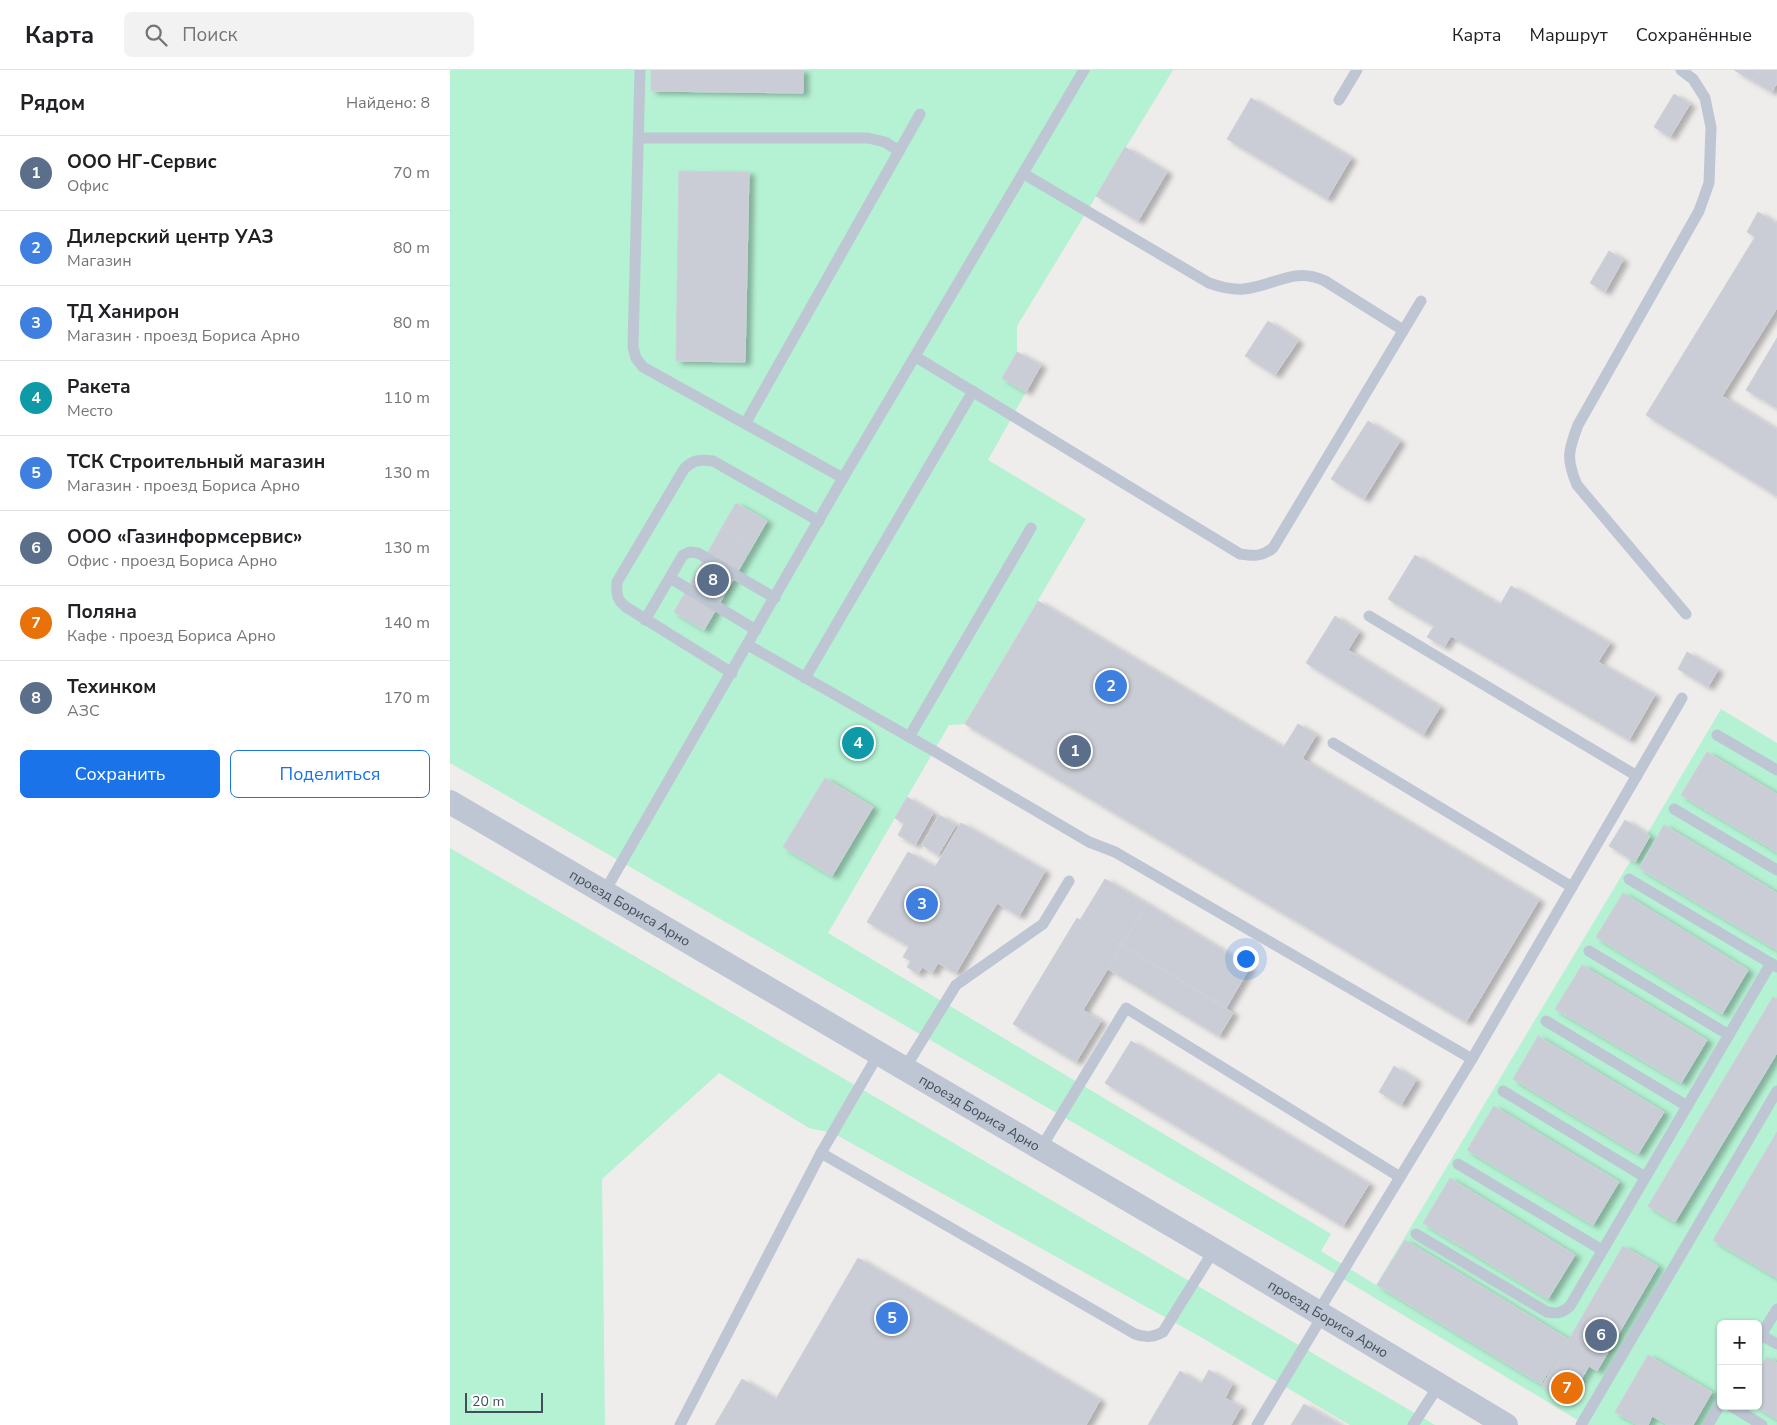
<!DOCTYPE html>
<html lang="ru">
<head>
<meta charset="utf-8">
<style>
	body { margin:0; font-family:"Nunito Sans",sans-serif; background:#f2f2f2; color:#202124 }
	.controls { position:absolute; right:15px; bottom:15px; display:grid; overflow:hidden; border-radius:8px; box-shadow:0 1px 4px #0004 }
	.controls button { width:45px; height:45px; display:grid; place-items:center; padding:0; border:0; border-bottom:1px solid #e0e0e0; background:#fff; color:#202124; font:25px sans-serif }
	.scale { position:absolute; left:15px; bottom:12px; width:78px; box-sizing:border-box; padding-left:5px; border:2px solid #434d5b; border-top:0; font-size:14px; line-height:18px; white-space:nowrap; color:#434d5b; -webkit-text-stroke:4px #fff; paint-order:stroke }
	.you { position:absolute; left:795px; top:888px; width:18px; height:18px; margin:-12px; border:4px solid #fff; border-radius:50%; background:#1a73e8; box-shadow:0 0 0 8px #1a73e833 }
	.badge { display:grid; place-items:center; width:32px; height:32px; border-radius:50%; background:#1a73e8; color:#fff; font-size:16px; font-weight:700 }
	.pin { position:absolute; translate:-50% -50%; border:2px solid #fff; box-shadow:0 1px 5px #0006 }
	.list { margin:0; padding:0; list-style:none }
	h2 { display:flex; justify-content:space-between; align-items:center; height:65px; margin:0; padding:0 20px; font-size:21px }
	h2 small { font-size:16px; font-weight:400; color:#757577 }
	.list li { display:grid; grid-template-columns:32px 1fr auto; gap:15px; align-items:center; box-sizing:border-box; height:75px; padding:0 20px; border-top:1px solid #e0e0e0 }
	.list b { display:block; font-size:19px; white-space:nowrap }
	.list p { margin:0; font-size:16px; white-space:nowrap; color:#757577 }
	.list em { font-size:16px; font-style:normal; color:#757577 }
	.actions { display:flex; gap:10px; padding:15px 20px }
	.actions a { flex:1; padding:11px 0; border:1px solid #1a73e8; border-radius:8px; text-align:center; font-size:18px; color:#1a73e8 }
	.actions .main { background:#1a73e8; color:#fff }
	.icon { flex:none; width:28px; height:28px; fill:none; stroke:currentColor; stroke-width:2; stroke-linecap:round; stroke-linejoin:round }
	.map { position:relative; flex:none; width:1327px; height:1355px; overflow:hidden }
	header { display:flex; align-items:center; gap:30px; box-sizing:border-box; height:70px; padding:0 25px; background:#fff; border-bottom:1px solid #e0e0e0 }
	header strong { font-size:24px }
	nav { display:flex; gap:28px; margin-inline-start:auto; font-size:18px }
	.search { width:350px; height:45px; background:#f2f2f2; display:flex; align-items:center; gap:12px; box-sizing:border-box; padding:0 18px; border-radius:8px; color:#757577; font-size:19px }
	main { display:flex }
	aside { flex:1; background:#fff }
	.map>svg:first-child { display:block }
</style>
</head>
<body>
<header>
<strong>Карта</strong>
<div class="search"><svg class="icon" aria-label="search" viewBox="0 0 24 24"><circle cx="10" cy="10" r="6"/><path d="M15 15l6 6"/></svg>Поиск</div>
<nav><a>Карта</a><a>Маршрут</a><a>Сохранённые</a></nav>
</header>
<main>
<aside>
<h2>Рядом<small>Найдено: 8</small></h2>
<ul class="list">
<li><span class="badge" style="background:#5c6f8a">1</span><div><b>ООО НГ-Сервис</b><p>Офис</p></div><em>70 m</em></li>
<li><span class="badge" style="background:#3f7fe0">2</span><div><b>Дилерский центр УАЗ</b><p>Магазин</p></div><em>80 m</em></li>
<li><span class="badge" style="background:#3f7fe0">3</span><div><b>ТД Ханирон</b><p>Магазин · проезд Бориса Арно</p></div><em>80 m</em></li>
<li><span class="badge" style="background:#0f9aa8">4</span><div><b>Ракета</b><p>Место</p></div><em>110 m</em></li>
<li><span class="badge" style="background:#3f7fe0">5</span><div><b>ТСК Строительный магазин</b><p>Магазин · проезд Бориса Арно</p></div><em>130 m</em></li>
<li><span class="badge" style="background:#5c6f8a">6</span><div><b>ООО «Газинформсервис»</b><p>Офис · проезд Бориса Арно</p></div><em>130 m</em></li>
<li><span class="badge" style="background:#e8710a">7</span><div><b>Поляна</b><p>Кафе · проезд Бориса Арно</p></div><em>140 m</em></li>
<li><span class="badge" style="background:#5c6f8a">8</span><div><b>Техинком</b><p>АЗС</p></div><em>170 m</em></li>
</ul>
<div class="actions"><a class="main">Сохранить</a><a>Поделиться</a></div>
</aside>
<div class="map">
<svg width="1327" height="1355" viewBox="0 0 1327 1355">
	<defs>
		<filter id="shadow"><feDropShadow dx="5.5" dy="3" stdDeviation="2.5" flood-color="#0004"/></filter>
	</defs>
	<rect width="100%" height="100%" fill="#efecec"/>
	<g fill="#b5f1d3" fill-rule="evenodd">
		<path d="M0 0H723L567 256V282L552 308 576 322 538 390 636 449 515 654 499 655 378 863 881 1164 871 1181 926 1215 1181 790 1185 791 1200 766 1197 764 1271 639 1327 673V1355H1136L865 1192 0 693ZM1271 1254H1308V1336H1271Z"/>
		<polygon points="0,778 985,1355 900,1355 749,1266 383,1063 359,1058 269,1003 152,1109 155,1355 0,1355"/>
	</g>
	<g fill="#cacdd5" stroke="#cfd1d9" filter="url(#shadow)">
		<polygon points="201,0 353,0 353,23 201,21"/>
		<polygon points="1284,0 1310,0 1303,11"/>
		<polygon points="1310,0 1327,0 1327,13 1322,22 1303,11"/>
		<polygon points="1224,24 1240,34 1220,67 1204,57"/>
		<polygon points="801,28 901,88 877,129 777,69"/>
		<polygon points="675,77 717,102 688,151 646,126"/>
		<polygon points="229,101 299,102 295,292 226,291"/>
		<polygon points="1308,142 1327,154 1327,238 1272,326 1327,360 1327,426 1196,345 1305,167 1297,162"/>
		<polygon points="1159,181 1173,190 1155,222 1140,213"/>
		<polygon points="818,251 848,271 825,305 795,286"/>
		<polygon points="1327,268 1327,338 1296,320"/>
		<polygon points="567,282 591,295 576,322 552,308"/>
		<polygon points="918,351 950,371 914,429 881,409"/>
		<polygon points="286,433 317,451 302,477 271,459"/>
		<polygon points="271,459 302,477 254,560 224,542"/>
		<polygon points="965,485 1050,535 1061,516 1160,573 1148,592 1205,625 1179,670 1001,566 994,577 977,567 984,556 938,529"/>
		<polygon points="588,531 1089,830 1016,952 515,654"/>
		<polygon points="885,546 909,562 898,580 990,637 973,665 856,593"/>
		<polygon points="1237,582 1268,600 1258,617 1228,599"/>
		<polygon points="848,654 866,665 852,689 833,678"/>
		<polygon points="1257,682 1327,724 1327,782 1231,725"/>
		<polygon points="375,708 423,737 382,806 333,777"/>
		<polygon points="457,727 483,743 465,775 448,765 454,754 445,748"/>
		<polygon points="489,745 506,755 488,785 472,775"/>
		<polygon points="1175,750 1200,766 1185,792 1159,776"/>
		<polygon points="511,753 595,801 569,846 547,833 506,903 488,893 482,903 472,897 468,904 457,897 461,891 453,887 459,876 417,852 458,782 485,797"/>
		<polygon points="1214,755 1327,823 1327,880 1189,798"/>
		<polygon points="655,809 697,834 672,875 630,850"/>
		<polygon points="1173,823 1298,900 1272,944 1146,867"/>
		<polygon points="697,834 800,897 776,938 672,875"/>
		<polygon points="627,848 672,875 633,940 651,951 626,992 563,954"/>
		<polygon points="672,875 783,943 769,966 658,899"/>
		<polygon points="1132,895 1257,970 1231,1013 1105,939"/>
		<polygon points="1323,927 1327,929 1327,983 1225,1152 1198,1136"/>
		<polygon points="1088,966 1214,1042 1188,1084 1063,1009"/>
		<polygon points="681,971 919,1114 893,1156 655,1013"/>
		<polygon points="944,996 966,1010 951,1035 929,1022"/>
		<polygon points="1044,1036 1169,1112 1143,1155 1017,1080"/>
		<polygon points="1327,1062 1327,1208 1263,1170"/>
		<polygon points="1000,1108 1125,1185 1098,1229 973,1153"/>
		<polygon points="955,1170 1118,1269 1091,1314 927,1215"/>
		<polygon points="1173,1176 1208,1196 1147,1301 1139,1296 1118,1332 1092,1316"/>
		<polygon points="408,1188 650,1330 636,1355 265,1355 292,1309 326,1329"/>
		<polygon points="1198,1285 1262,1322 1243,1355 1218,1355 1202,1346 1198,1355 1188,1355 1165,1342"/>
		<polygon points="1317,1287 1327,1293 1327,1349 1305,1336 1308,1336 1308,1301"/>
		<polygon points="759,1300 782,1314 775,1328 791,1337 781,1355 698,1355 730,1301 751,1314"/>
		<polygon points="854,1334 890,1355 841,1355"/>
	</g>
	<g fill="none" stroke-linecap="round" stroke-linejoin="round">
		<g stroke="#bec6d3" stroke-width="11">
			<path d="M1231 0 1243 9 1255 28 1261 57 1259 113 1249 141 1128 355C1118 381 1116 389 1127 415L1236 544"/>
			<polyline points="889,30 907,0"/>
			<polyline points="188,68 418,68 435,72 449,81"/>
			<path d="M574 104 759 213C770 217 782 220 794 219 825 216 844 196 875 211L953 260"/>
			<path d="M466 287 790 484C804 486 811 487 823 478L971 231"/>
			<polyline points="295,354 470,44"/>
			<polyline points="393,408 634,0"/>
			<polyline points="220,508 306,560"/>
			<polyline points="919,546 1187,706"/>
			<polyline points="195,550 233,485 240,482 248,483 325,528"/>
			<polyline points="298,575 484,681 639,772 665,782 1022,989"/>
			<path d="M282 603 176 537C167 530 166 524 167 512L234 399C243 390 250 389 263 391L369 451"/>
			<polyline points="355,608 523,321"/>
			<polyline points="1267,665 1327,700"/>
			<polyline points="459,667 581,458"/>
			<polyline points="1224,739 1327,800"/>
			<polyline points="1179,809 1327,897"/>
			<polyline points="1122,817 1232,628"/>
			<polyline points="155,821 393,408 193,297 186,288 183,277 190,0"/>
			<polyline points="1139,881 1279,965"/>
			<polyline points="1096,951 1237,1036"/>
			<polyline points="455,998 506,915 593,854 619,811"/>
			<polyline points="1053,1021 1195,1107"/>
			<polyline points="591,1078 676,938 950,1107"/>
			<path d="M371 1083 685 1264C696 1268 703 1267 713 1262L764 1180"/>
			<polyline points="1008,1094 1152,1180"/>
			<path d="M966 1164 1097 1242C1107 1244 1112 1243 1120 1236L1321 893"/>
			<polyline points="868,1242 1022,989 1122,817 883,673"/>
			<polyline points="1311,1265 1327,1274"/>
			<polyline points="1308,1270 1327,1239"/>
			<polyline points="1281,1336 1312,1355"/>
			<polyline points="230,1355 371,1083 429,983"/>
			<polyline points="807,1355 873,1245"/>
			<polyline points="963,1355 989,1315"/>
			<polyline points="1131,1355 1327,1021"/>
			<polyline points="1258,1355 1271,1333"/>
		</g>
		<path stroke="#bec6d3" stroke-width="24" id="s1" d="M0 732 764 1180 1056 1355"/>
	</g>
	<g text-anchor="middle" stroke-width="4" stroke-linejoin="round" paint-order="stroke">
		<g font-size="14" fill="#434d5b" stroke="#fff">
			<text dy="5" stroke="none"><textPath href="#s1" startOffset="209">проезд Бориса Арно</textPath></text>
			<text dy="5" stroke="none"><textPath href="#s1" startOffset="614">проезд Бориса Арно</textPath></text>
			<text dy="5" stroke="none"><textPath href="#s1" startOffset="1019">проезд Бориса Арно</textPath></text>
		</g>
	</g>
</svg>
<div class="controls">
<button>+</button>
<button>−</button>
</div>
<div class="scale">20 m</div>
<div class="you"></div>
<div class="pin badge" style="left:625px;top:681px;background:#5c6f8a">1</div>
<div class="pin badge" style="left:661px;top:616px;background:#3f7fe0">2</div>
<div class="pin badge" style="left:472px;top:834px;background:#3f7fe0">3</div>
<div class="pin badge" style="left:408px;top:673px;background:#0f9aa8">4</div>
<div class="pin badge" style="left:442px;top:1248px;background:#3f7fe0">5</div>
<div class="pin badge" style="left:1151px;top:1265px;background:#5c6f8a">6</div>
<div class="pin badge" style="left:1117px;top:1318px;background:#e8710a">7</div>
<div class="pin badge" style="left:263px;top:510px;background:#5c6f8a">8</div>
</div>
</main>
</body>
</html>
